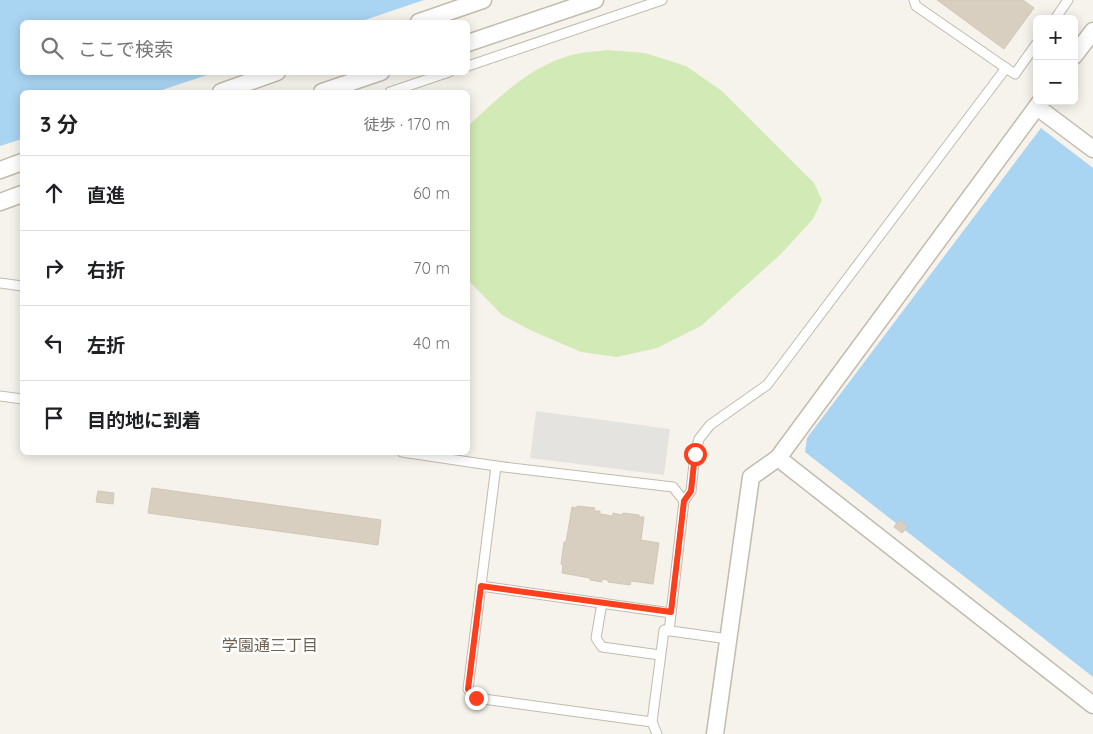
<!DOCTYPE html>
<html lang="ja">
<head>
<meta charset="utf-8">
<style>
	body { margin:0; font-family:Quicksand,"Noto Sans JP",sans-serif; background:#f2f2f2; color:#202124 }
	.controls { position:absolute; right:15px; top:15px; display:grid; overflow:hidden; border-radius:8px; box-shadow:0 2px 12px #0003 }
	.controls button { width:45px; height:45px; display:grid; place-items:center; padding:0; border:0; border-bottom:1px solid #e0e0e0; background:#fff; color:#202124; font:25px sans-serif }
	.stop { position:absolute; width:15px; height:15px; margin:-11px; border:4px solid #fc3f1d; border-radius:50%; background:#fff }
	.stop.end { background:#fc3f1d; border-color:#fff; box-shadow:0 1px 5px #0008 }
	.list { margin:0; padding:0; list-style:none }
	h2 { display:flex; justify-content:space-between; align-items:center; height:65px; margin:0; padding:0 20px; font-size:21px }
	h2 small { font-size:16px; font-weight:400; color:#757577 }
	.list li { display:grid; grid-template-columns:32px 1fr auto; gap:15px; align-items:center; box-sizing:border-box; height:75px; padding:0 20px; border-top:1px solid #e0e0e0 }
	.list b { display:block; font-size:19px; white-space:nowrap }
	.list em { font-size:16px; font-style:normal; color:#757577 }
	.icon { flex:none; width:28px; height:28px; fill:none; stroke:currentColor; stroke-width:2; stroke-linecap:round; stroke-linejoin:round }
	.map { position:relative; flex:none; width:1093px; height:734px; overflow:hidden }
	.search { position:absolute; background:#fff; box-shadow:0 2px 12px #0003; left:20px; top:20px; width:450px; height:55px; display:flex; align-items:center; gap:12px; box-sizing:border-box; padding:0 18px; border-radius:8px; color:#757577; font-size:19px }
	.panel { position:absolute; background:#fff; box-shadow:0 2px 12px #0003; left:20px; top:90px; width:450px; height:365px; border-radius:8px }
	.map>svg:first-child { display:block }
</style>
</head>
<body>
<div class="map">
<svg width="1093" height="734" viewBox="0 0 1093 734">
	<rect width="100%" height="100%" fill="#f6f3ec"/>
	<path fill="#d2eab5" d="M607 50 645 53 686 66 722 91 814 183 822 200 813 219 781 254 701 326 657 348 617 357 581 352 530 330 502 315 468 280V126C498 98 527 69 568 56 580 52 594 52 607 50Z"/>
	<polygon fill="#e5e3e0" points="536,411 670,429 664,475 530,458"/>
	<g fill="#a9d4f2">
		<polygon points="0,0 424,0 359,22 22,22 22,72 213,73 156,92 22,92 22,139 0,146"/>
		<polygon points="1041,128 1093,168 1093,677 805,452 807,438"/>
	</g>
	<g fill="#d8cfc1" stroke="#d3c7b4">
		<polygon points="937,0 1023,0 1034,8 1004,49"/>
		<polygon points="152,488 381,520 378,545 148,513"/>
		<polygon points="98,491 114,493 113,504 96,502"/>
		<polygon points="577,506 595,508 594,511 600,511 600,514 613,516 613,513 622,515 623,513 639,515 639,517 644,517 641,540 659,543 653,584 631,581 630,585 608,582 608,580 602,579 602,582 590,580 590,578 562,573 563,565 561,564 564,542 566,542 572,507 577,508"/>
		<polygon points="899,520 908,527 902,533 894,527"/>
	</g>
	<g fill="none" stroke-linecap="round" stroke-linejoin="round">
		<defs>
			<g id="lane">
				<polyline points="914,0 916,6 1006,68"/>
				<polyline points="1055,19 1068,0"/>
				<polyline points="468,66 662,0"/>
				<polyline points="390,92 449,72"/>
				<polyline points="0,283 22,286"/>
				<polyline points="0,396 22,399"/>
				<polyline points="402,452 496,466 468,689 476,698 652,722 664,630 728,639"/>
				<polyline points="496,466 673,487 684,501"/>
				<polyline points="481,586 671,613"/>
				<polyline points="602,603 596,638 602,647 660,655"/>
				<polyline points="669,631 684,501 691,491 695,454 699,439 710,425 767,385 1006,68 1015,74 1037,43"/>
				<polyline points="652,722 657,734"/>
			</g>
			<g id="street">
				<polyline points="419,22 483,0"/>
				<polyline points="468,43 595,0"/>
				<polyline points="1074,56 1093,31"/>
				<polyline points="221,92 277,72"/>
				<polyline points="322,92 381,72"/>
				<polyline points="1037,107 1093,149"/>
				<polyline points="0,170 22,162"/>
				<polyline points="0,202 22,194"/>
				<polyline points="778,458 1093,705"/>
				<polyline points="715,734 751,477 778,458 1041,101"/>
			</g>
		</defs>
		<use href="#lane" stroke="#c2bbae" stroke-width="11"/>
		<use href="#street" stroke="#c2bbae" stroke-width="19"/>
		<use href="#lane" stroke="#fff" stroke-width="9"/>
		<use href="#street" stroke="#fff" stroke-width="16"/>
	</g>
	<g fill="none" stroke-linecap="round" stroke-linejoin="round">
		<polyline stroke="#fc3f1d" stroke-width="6" points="476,698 468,689 481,586 671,612 684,501 691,491 695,454"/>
	</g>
	<g text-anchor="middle" stroke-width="5" stroke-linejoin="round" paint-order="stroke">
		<g font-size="16" fill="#6e6250" stroke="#fff">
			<text x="270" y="651">学園通三丁目</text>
		</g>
	</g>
</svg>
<div class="controls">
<button>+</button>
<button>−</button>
</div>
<div class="stop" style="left:695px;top:454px"></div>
<div class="stop end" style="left:476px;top:698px"></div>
<div class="search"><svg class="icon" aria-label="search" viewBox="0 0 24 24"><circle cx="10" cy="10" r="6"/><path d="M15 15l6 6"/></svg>ここで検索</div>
<section class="panel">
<h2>3 分<small>徒歩 · 170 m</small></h2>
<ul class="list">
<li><svg class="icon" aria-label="ahead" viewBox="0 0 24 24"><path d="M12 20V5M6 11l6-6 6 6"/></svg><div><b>直進</b></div><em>60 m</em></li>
<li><svg class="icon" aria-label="right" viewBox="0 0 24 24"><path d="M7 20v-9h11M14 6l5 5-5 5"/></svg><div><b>右折</b></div><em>70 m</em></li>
<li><svg class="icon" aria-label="left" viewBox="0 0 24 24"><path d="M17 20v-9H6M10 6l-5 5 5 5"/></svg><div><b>左折</b></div><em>40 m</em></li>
<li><svg class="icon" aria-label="arrive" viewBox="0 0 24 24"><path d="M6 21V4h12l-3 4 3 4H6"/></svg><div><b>目的地に到着</b></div></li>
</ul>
</section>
</div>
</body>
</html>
